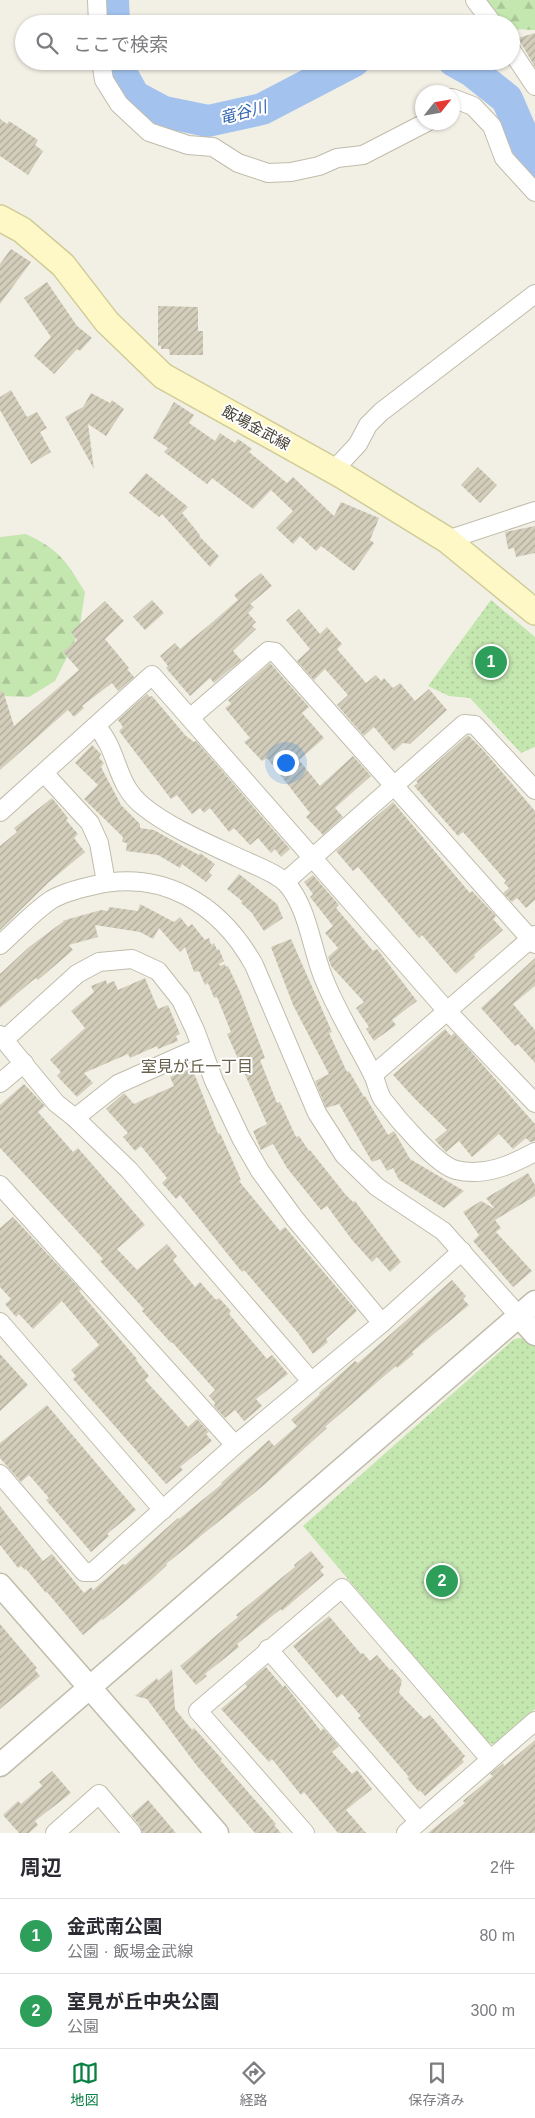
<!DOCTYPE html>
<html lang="ja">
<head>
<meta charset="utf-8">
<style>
	body { margin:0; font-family:Helvetica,"Noto Sans JP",sans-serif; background:#f2f2f3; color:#2b2b33 }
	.compass { position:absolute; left:415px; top:85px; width:45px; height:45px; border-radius:50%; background:#fff; box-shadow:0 1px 4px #0004; rotate:59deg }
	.you { position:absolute; left:285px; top:762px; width:18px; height:18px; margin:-12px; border:4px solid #fff; border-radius:50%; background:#1a73e8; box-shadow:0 0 0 8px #1a73e833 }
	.badge { display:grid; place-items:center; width:32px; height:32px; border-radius:50%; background:#0b8043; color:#fff; font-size:16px; font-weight:700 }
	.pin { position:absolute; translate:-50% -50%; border:2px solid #fff; box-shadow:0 1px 5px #0006 }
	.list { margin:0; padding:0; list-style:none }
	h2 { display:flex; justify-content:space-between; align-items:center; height:65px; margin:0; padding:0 20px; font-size:21px }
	h2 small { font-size:16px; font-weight:400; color:#7c7c81 }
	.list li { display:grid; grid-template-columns:32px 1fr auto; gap:15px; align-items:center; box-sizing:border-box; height:75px; padding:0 20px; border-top:1px solid #e1e1e2 }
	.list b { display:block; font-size:19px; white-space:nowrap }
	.list p { margin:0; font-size:16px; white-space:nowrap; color:#7c7c81 }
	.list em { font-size:16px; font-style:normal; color:#7c7c81 }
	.icon { flex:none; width:28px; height:28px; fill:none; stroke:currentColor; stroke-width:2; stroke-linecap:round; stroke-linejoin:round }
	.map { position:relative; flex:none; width:535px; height:1833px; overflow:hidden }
	.search { position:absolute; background:#fff; box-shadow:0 1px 4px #0004; left:15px; right:15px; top:15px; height:55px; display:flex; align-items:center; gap:12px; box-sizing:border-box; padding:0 18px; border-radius:28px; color:#7c7c81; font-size:19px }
	.sheet { height:215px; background:#fff }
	nav { display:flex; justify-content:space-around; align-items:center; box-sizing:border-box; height:70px; border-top:1px solid #e1e1e2; background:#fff; font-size:14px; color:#7c7c81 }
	nav a { display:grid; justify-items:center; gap:2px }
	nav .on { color:#0b8043 }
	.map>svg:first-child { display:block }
</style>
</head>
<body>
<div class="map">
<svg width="535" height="1833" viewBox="0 0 535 1833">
	<defs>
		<pattern id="forest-firs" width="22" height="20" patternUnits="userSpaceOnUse" patternTransform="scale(1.25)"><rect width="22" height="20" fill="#c4e6af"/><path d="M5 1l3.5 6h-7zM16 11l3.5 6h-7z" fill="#aac697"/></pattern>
		<pattern id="park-dots" width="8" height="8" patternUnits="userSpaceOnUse" patternTransform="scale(1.25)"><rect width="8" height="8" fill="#c4e6af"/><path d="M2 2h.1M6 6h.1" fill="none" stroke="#aac697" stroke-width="1.8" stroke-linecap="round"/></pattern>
		<pattern id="building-hatch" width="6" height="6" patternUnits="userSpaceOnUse" patternTransform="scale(1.25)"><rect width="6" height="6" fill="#d3cebb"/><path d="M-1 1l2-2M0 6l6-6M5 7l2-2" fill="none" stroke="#ada999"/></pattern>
	</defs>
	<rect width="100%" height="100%" fill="#f2f0e5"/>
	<g fill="url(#forest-firs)">
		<path d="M483 0H535V30L511 29V24C493 24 491 14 483 0Z"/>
		<path d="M26 534C60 550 66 561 85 592L80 625 73 645 55 681 29 697 0 696V537Z"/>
	</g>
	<g fill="url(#park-dots)">
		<polygon points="491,600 535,637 535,747 521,753 470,698 449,696 428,686"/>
		<polygon points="519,1338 526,1339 535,1346 535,1709 495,1744 487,1743 303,1526 513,1340"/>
	</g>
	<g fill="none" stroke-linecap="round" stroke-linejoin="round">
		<g stroke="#a3c3ee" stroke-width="32">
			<polyline points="113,0 114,24"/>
			<polyline points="117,61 118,67 134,96 164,112 208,121 262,109 354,61"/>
			<polyline points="454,61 472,71 507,99 535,164"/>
		</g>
	</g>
	<g fill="url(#building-hatch)">
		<polygon points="535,33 535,67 518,38"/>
		<polygon points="0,119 7,124 9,121 38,140 35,145 43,151 28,175 0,156"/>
		<polygon points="11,249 31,262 0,304 0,264"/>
		<polygon points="47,282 77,326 92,338 80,351 77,349 54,374 34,356 51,337 24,298"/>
		<polygon points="158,306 198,307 198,331 203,331 203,355 170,355 169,349 161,349 161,346 158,346"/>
		<polygon points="11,390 27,417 37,412 47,428 40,432 51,452 31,464 0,410 0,397"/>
		<polygon points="91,393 110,403 112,400 124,409 106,436 88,424 94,469 65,417 83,407"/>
		<polygon points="174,402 194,415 189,423 215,441 220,433 235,443 238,439 252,449 249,452 287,483 293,477 334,516 341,502 379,518 370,540 374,543 354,571 321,546 316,551 300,536 293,544 276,528 293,511 271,490 253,509 212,478 207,484 164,452 168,448 153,438"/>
		<polygon points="478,467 497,485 480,503 461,485"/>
		<polygon points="146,473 188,507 182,513 200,535 199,536 219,556 210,567 162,514 159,517 129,493"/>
		<polygon points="535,526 535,553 516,557 514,548 508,549 505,532"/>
		<polygon points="261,573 272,586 250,604 254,607 248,613 256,622 252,626 256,629 233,651 241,660 214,683 210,678 190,696 166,668 168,666 160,656 175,643 180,649 209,625 238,600 234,595"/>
		<polygon points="152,600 164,613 145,630 133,617"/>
		<polygon points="105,601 124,621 105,639 129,668 127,669 134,677 118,691 112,683 82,706 84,708 74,717 68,710 0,770 0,692 3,691 14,726 79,670 63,652 77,640 71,632"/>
		<polygon points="299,609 320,634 327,627 342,644 337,649 366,683 376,675 381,681 384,678 393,688 400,683 415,701 429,689 447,710 410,744 403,743 394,751 374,727 364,736 337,705 348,695 325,669 314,680 297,661 310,649 286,620"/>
		<polygon points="270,663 309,707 302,713 324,738 299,760 320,786 353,756 371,776 335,808 343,817 323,835 306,817 310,813 267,758 262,761 244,742 250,738 225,708 231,704 228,700"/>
		<polygon points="147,694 150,697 152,696 186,736 194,742 196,741 290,849 281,857 275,849 271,853 258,838 250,845 234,828 229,832 210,808 204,813 200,808 192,814 177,795 171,799 119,731 123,727 118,720"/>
		<polygon points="468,735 484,751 535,811 535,900 526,908 517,898 512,902 503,893 509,888 504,883 506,881 463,832 458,836 414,786 418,783 416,781"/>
		<polygon points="92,745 101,754 99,758 104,763 101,767 121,805 140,824 140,828 154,830 184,847 199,855 200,853 215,864 209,872 212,875 206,882 182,864 180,868 158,855 126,851 127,843 122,842 123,837 84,799 98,785 75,763"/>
		<polygon points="52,798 68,818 66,820 78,834 74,838 85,852 49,882 0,930 0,846 17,832 14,828"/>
		<polygon points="393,802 470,893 472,891 496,916 493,919 503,930 474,955 475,957 456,974 422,935 419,938 358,867 353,871 336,851"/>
		<polygon points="239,874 277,904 283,918 264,931 251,912 241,903 242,901 227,889"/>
		<polygon points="313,875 339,905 336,908 373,951 377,949 417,1001 392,1020 396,1025 374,1041 366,1029 369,1027 356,1008 364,1002 331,966 328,957 338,948 325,933 333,926 310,897 313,894 304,882"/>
		<polygon points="140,904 174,922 180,917 188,927 192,924 205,940 209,938 211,945 214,943 217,950 219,949 224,961 219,964 220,966 225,964 226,967 228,966 240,992 265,1058 260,1060 277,1103 280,1102 296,1137 299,1136 309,1151 310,1150 345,1194 353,1202 355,1201 401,1262 390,1272 377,1257 372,1262 352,1240 327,1206 321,1210 287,1168 273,1144 261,1150 253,1131 267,1124 227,1034 231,1032 217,997 214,998 208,983 205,985 199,971 194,972 185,947 180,952 159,928 153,939 140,932 95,925 98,937 69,945 73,950 38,980 36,978 32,981 0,1008 0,974 29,947 64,921 62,921 101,910 108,911 109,907 138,911"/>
		<polygon points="291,939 332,1032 329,1033 347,1072 349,1071 364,1097 365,1096 388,1135 394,1131 410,1159 464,1191 444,1208 399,1180 393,1168 387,1171 380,1159 372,1162 339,1104 326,1108 315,1081 329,1074 293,1005 271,947"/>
		<polygon points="535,958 535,986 513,1004 535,1030 535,1063 518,1044 515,1046 481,1008"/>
		<polygon points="145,978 158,1009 168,1005 180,1034 176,1036 178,1041 158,1049 157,1046 130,1058 128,1054 84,1073 93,1083 77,1097 57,1076 61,1072 50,1060 85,1028 71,1011 94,992 91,986 106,980 107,984 114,981 118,990"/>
		<polygon points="445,1029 451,1036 454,1033 466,1046 535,1124 535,1141 530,1142 526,1138 513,1149 499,1134 472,1157 459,1141 446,1152 435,1140 447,1130 415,1099 393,1075"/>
		<polygon points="192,1068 218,1134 220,1133 230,1155 241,1180 239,1181 280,1231 285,1227 357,1311 326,1339 328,1342 313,1354 298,1333 244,1270 242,1272 180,1195 176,1199 162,1183 167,1178 141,1146 135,1151 123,1137 128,1133 106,1109 124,1093 134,1104 174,1086 170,1077"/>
		<polygon points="24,1084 45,1106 38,1112 73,1152 78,1148 145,1225 117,1249 137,1270 167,1244 177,1256 173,1260 195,1287 200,1282 216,1300 219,1298 231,1311 229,1314 267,1359 272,1355 288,1374 256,1399 262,1406 244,1421 235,1410 225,1418 214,1406 215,1403 209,1396 215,1390 172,1342 171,1343 142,1311 144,1309 100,1261 103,1259 0,1148 0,1105"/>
		<polygon points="528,1173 535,1185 535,1196 495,1220 501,1228 496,1232 532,1271 513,1287 473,1241 479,1235 463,1212 481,1201 495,1209 486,1198"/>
		<polygon points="13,1217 81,1290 79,1291 137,1359 136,1360 149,1376 145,1380 188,1427 197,1419 209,1432 206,1434 212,1441 180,1467 183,1470 166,1484 73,1379 76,1376 71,1370 99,1345 62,1301 33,1329 19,1314 16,1317 5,1304 11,1299 0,1287 0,1228"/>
		<polygon points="452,1280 466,1296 463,1299 469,1305 412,1352 414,1354 397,1368 396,1366 325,1427 327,1428 264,1485 166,1564 167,1565 151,1580 103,1620 102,1619 83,1635 47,1592 46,1593 26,1569 25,1570 21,1566 18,1568 0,1545 0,1506 43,1561 52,1554 84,1593 91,1587 93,1590 123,1564 125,1565 178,1518 179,1519 222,1484 221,1483 269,1440 274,1446 297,1426 291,1420 320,1394 319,1393 355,1361 358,1363"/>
		<polygon points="0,1354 28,1385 0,1411"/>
		<polygon points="47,1405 136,1510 107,1534 109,1536 91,1552 46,1500 49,1498 29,1475 21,1482 0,1458 0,1443"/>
		<polygon points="311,1551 324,1567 320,1570 324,1575 282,1611 281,1609 237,1644 239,1647 205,1674 207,1676 196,1685 180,1666 238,1617 236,1615 295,1567 294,1565"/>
		<polygon points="329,1616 361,1654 363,1653 370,1661 377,1655 390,1670 392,1669 402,1680 399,1693 424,1719 430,1715 465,1756 462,1759 464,1762 425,1796 420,1790 419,1792 407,1778 409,1777 358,1718 361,1716 342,1694 337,1698 293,1646"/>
		<polygon points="0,1624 37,1668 35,1670 40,1676 0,1709"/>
		<polygon points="266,1667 283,1687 285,1685 321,1731 323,1728 339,1746 332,1752 352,1774 357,1770 372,1789 346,1810 366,1833 338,1833 304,1792 301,1795 272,1759 269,1762 221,1709 247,1687 245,1684"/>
		<polygon points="172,1669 175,1709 192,1730 194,1728 222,1759 220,1760 276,1824 274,1825 281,1833 255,1833 197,1766 147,1699 135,1696 157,1678 158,1681"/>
		<polygon points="535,1740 535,1833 428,1833 465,1803 463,1801 493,1776 490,1774 501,1765 503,1763 504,1766"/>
		<polygon points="52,1771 71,1793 35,1821 38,1825 29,1833 19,1833 3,1815 18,1801 21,1804 42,1786 39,1782"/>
		<polygon points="148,1800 176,1833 142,1833 140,1826 131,1815"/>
	</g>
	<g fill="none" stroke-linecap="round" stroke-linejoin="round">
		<defs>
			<g id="minor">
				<polyline points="97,0 98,24"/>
				<polyline points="475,0 493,24"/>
				<polyline points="511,50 535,86"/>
				<polyline points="101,61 104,80 119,104 149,132 188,145 213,147 238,163 268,173 291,172 319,166 337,158 363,155 427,122"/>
				<polyline points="452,98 473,106 492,126 504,158 535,192"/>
				<polyline points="333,471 358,444 368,425 381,412 535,294"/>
				<polyline points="447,540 535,511"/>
				<polyline points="190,718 268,651 275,652 535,944"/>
				<path d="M96 726C120 752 114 783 143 806 170 828 207 843 239 858 252 864 276 873 286 883 307 906 311 945 322 974 335 1009 356 1041 373 1075 377 1083 378 1093 383 1100 396 1117 436 1165 456 1170 484 1177 511 1165 535 1152"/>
				<polyline points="44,773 90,823 99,843 106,882"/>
				<polyline points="0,812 152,675 447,1011 535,1103"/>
				<polyline points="285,882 464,724 475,725 535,790"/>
				<path d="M0 945C17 930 33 912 51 900 62 893 78 889 91 886 162 868 220 904 254 965L317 1113 344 1155 377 1187 443 1231 519 1316"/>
				<polyline points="0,1035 56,1103 75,1118 129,1170 311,1381"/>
				<polyline points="4,1040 77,974 99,962 132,959 158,971 181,1000 195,1030 214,1081 241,1138 260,1171 295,1219 382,1323"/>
				<polyline points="373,1075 535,935"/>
				<polyline points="0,1083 24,1063"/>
				<polyline points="75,1118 118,1084 201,1047"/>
				<polyline points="0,1185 235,1445"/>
				<polyline points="0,1322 163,1510"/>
				<polyline points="0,1474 84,1572 93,1572 235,1445 382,1323 462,1251"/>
				<polyline points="268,1649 419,1822"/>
				<polyline points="55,1833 99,1794 132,1833"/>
				<polyline points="305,1833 198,1711 342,1588 490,1759"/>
				<polyline points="406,1833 535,1721"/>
			</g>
			<g id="tertiary">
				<polyline points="519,1316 535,1334"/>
				<polyline points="0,1585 217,1833"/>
				<polyline points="0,1765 535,1302"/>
			</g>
			<polyline id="secondary" points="0,218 22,230 63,265 107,322 163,376 343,476 447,540 535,612"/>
		</defs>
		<use href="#minor" stroke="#c0bcab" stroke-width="20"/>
		<use href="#tertiary" stroke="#c0bcab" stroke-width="25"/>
		<use href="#secondary" stroke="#d1cb97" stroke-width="28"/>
		<use href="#minor" stroke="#fff" stroke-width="18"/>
		<use href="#tertiary" stroke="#fff" stroke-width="22"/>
		<use href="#secondary" stroke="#fdf8c5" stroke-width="25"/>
	</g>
	<g text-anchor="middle" stroke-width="4" stroke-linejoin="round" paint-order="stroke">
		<g font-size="15" fill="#454135" stroke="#fff">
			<text transform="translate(256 428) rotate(29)" y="5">飯場金武線</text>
		</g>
		<g font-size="16" font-style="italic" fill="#3266ad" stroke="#fff">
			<text transform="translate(243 112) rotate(-15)" y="6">竜谷川</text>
		</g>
		<g font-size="16" fill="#67614d" stroke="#fff">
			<text x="197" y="1072">室見が丘一丁目</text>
		</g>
	</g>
</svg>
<svg class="compass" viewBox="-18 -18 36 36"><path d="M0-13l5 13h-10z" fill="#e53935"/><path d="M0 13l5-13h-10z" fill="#7c7c81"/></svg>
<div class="you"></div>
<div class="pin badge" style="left:491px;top:662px;background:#2e9e5b">1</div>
<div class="pin badge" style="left:442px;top:1581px;background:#2e9e5b">2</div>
<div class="search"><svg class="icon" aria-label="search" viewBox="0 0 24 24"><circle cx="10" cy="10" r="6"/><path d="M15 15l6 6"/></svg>ここで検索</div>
</div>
<section class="sheet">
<h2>周辺<small>2件</small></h2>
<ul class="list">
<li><span class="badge" style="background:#2e9e5b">1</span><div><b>金武南公園</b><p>公園 · 飯場金武線</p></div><em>80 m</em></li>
<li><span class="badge" style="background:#2e9e5b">2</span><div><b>室見が丘中央公園</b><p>公園</p></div><em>300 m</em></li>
</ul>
</section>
<nav>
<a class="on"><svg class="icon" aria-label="map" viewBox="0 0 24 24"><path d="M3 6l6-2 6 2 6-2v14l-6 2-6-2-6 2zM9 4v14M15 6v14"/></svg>地図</a>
<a><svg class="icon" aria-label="directions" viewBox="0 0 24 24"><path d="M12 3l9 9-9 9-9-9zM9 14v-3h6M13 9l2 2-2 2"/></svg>経路</a>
<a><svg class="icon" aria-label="saved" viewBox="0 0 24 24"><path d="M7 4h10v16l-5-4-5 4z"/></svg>保存済み</a>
</nav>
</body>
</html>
